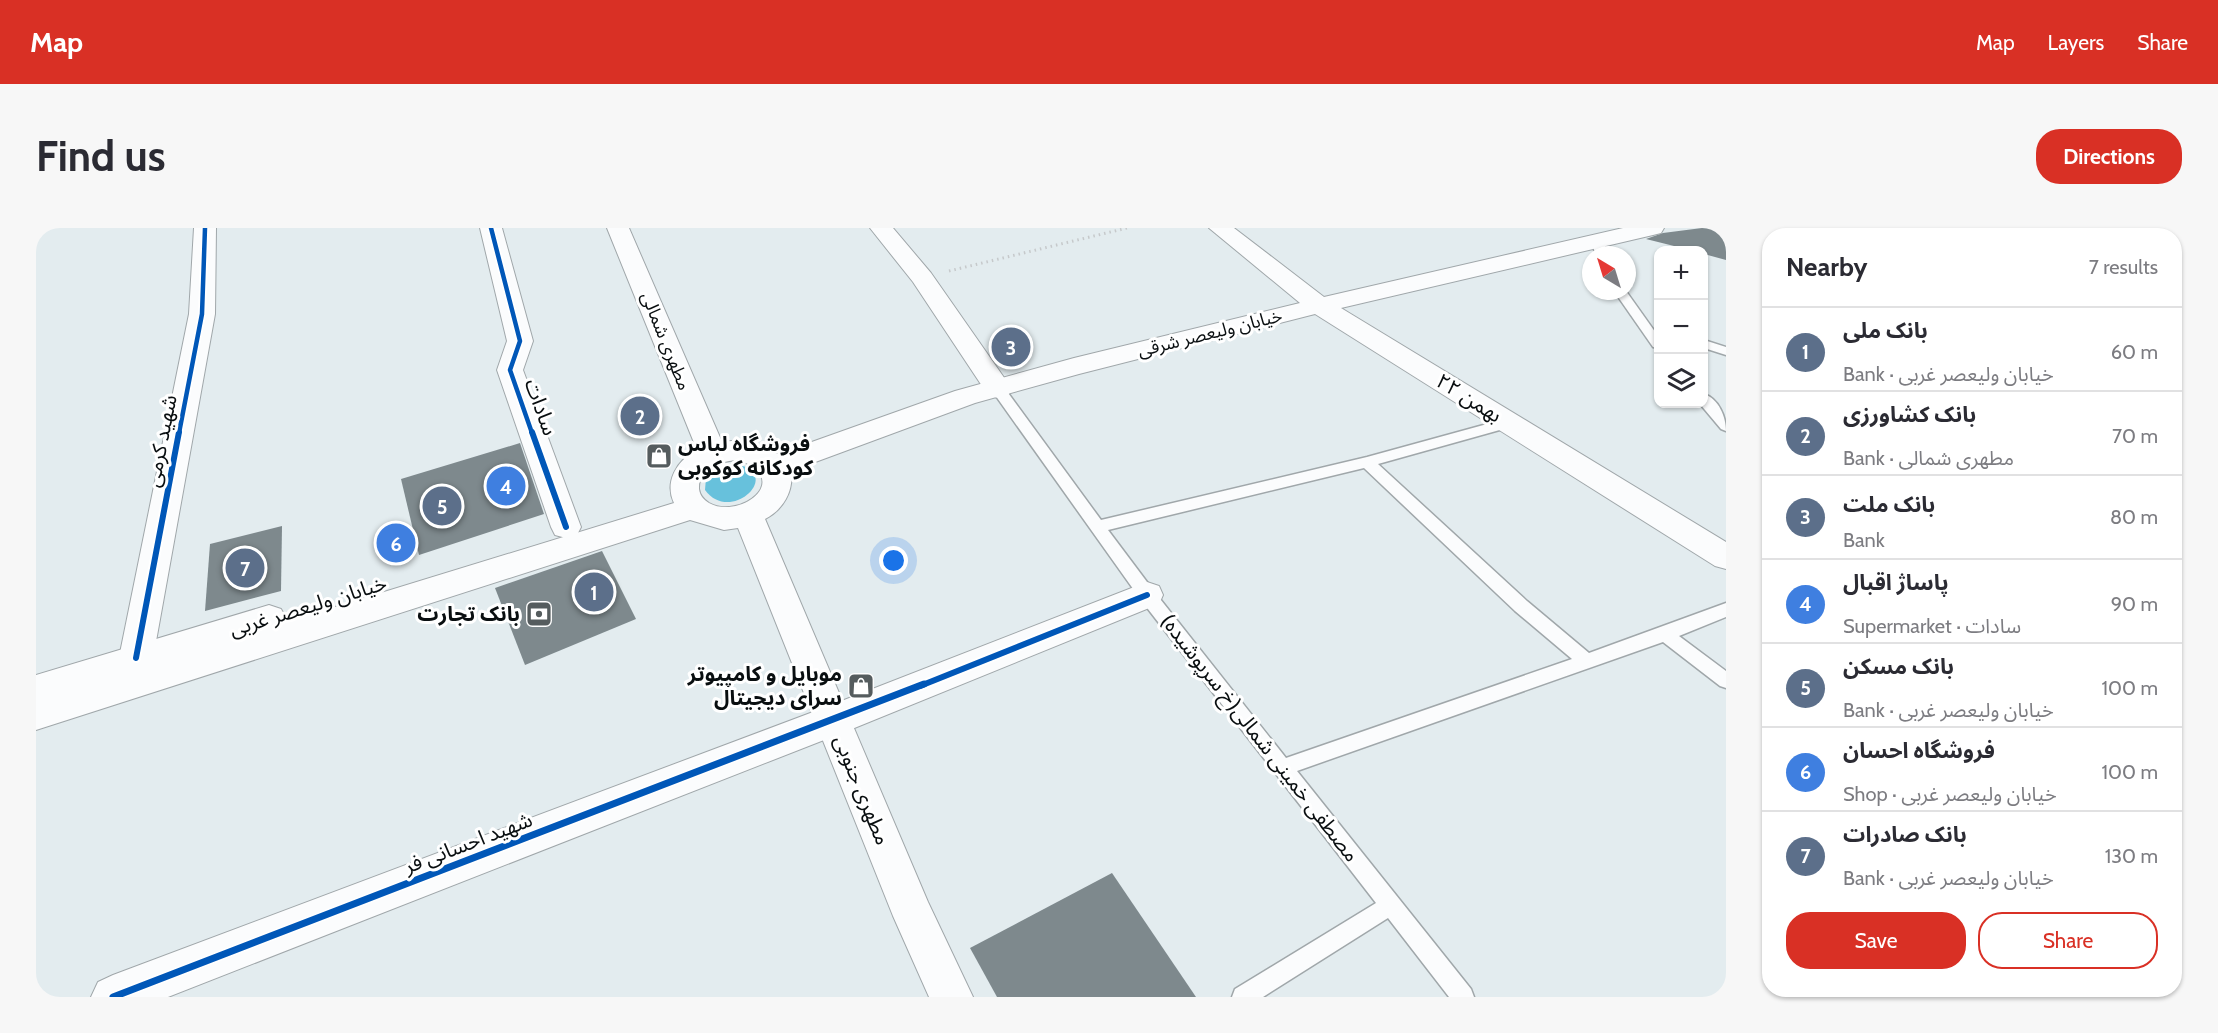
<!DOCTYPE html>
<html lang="en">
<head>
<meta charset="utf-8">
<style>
	body { margin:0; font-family:Cabin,"Noto Sans Arabic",sans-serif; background:#f7f7f7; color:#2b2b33 }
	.controls { position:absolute; right:18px; top:18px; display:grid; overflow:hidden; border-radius:12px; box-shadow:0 2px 4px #0004 }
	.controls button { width:54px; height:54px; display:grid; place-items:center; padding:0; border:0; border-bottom:2px solid #e1e1e2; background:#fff; color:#2b2b33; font:30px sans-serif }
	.compass { position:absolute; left:1546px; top:18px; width:54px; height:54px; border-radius:50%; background:#fff; box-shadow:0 2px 4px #0004; rotate:322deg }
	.you { position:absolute; left:858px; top:333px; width:21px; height:21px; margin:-15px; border:4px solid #fff; border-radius:50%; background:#1a73e8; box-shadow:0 0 0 9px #1a73e833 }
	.badge { display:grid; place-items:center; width:39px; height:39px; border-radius:50%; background:#d93025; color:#fff; font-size:20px; font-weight:700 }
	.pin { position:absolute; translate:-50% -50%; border:3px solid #fff; box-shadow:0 2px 6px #0006 }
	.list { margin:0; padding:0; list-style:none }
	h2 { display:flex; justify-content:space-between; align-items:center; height:78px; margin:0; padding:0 24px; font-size:26px }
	h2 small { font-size:20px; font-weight:400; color:#7c7c81 }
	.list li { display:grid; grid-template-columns:39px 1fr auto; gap:18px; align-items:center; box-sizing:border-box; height:84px; padding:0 24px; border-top:2px solid #e1e1e2 }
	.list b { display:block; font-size:22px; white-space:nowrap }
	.list p { margin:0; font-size:20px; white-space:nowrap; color:#7c7c81 }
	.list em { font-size:20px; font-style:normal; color:#7c7c81 }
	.actions { display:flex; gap:12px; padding:18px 24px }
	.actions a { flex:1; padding:14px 0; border:2px solid #d93025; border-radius:24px; text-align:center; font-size:21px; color:#d93025 }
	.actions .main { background:#d93025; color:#fff }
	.icon { flex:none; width:33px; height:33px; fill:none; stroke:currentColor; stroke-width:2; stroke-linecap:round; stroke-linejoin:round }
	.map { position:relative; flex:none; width:1690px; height:769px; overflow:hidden; border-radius:24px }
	header { display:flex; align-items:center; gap:36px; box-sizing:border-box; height:84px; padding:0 30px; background:#d93025; color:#fff }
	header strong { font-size:28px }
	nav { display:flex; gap:33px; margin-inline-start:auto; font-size:21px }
	.intro { display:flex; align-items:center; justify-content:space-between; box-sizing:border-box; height:144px; padding:0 36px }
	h1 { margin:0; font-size:42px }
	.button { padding:15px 27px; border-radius:24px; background:#d93025; color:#fff; font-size:21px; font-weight:700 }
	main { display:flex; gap:36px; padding:0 36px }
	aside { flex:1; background:#fff; border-radius:24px; box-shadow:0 2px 4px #0004 }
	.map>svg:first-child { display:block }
</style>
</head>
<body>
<header>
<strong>Map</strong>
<nav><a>Map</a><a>Layers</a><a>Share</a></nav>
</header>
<div class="intro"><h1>Find us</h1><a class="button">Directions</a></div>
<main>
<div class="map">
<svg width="1690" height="769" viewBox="0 0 1690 769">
	<rect width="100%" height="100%" fill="#e3ecef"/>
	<path fill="#67c1dc" d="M697 236C751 243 695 298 669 262L670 250 680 240Z"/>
	<g fill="#7e898d">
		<polygon points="1666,0 1690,0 1690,32 1668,26 1668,22 1654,22 1610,11 1627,5"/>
		<polygon points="484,215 508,286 383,327 365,251"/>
		<polygon points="246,298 245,363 169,383 174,316"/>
		<polygon points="566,323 600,391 489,437 459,360"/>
		<polygon points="1076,645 1160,769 961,769 934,720"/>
	</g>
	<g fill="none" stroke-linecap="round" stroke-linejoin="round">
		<defs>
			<g id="lane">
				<polygon points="1561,10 1567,13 1572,27 1560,27 1555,13"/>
				<polygon points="1578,63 1590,63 1622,108 1622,120 1617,119"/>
				<polygon points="1668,112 1690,119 1690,127 1668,120"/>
				<path d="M962 157 967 158 1065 292 1331 229 1473 190 1478 192 1480 195 1478 198 1342 236 1491 373 1553 425 1690 375V389L1643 408 1690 443V460L1684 458 1627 414 1261 543 1435 761 1438 769H1413L1352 690 1227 769H1196L1199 761 1340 675 1105 372 957 164 955 161 957 158ZM1328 240 1479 383 1536 431 1250 530 1117 362 1072 302Z"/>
				<path d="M1668 166C1683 171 1690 189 1690 203L1685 201 1664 176H1668Z"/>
			</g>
			<g id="street">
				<polygon points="158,0 180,0 179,86 117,430 112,440 100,444 88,440 83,430 153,86"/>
				<polygon points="444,0 466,0 497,113 487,142 545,299 541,307 530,310 519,307 515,299 461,142 471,113"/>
				<polygon points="834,0 857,0 895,45 976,161 972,167 962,170 952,167 877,54"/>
				<polygon points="1111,354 1123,358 1127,367 1123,376 811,503 132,769 55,769 62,754 77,747 785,481"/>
			</g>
			<path id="secondary" d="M571 0H593L686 214 705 212 742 226 919 163 1038 130 1264 75 1173 0H1198L1288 69 1587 0H1628L1625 5 1617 7 1305 80 1690 314V341L1679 338 1279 86 1043 146 939 175 755 243C758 263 747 282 729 291L892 674 937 769H893L857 688 702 300 688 302 654 292 0 502V447L233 377 245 381 250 390 247 395 638 275C628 254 641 232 661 222ZM703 232C758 252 703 292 673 275 668 272 664 268 663 261 662 239 686 233 703 232Z"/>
		</defs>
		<use href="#lane" stroke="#a0a7aa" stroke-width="3"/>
		<use href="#street" stroke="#a0a7aa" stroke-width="2"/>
		<use href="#secondary" stroke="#a0a7aa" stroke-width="2"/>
		<polyline stroke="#c6c9cb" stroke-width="3" stroke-dasharray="1.5 4" stroke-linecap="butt" points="913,43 1091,0"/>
		<use href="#lane" fill="#fbfcfd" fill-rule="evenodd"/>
		<use href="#street" fill="#fbfcfd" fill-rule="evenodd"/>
		<use href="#secondary" fill="#fbfcfd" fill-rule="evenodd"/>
		<defs>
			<g id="cycleway-far2">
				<polyline points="455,0 484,113 474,142 496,205"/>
				<polyline points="143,205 166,86 169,0"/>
			</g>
			<g id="cycleway-far1">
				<polyline points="496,204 530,299"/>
				<polyline points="100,430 143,204"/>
				<polyline points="884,458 1111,367"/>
			</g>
			<polyline id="cycleway" points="77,769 888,456"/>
		</defs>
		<use href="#cycleway-far2" stroke="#fff" stroke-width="8"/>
		<use href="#cycleway-far1" stroke="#fff" stroke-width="10"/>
		<use href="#cycleway" stroke="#fff" stroke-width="10"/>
		<use href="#cycleway-far2" stroke="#0057b8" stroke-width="4.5"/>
		<use href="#cycleway-far1" stroke="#0057b8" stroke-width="6"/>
		<use href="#cycleway" stroke="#0057b8" stroke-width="7"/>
	</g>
	<defs>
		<symbol id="shop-square" viewBox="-11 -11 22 22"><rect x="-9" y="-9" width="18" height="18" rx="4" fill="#555c5e" stroke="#fff"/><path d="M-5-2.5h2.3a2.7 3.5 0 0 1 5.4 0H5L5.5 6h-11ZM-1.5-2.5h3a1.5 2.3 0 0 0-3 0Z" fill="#fff"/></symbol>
		<symbol id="bank-square" viewBox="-11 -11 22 22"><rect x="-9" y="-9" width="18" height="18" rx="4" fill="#555c5e" stroke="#fff"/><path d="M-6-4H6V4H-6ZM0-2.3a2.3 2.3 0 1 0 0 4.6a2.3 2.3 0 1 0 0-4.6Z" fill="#fff"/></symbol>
	</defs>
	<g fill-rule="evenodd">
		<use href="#shop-square" x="608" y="213" width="30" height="30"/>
		<use href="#bank-square" x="488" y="371" width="30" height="30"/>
		<use href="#shop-square" x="810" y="443" width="30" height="30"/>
	</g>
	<g text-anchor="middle" stroke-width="6" stroke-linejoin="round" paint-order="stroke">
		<g font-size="18" fill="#090e10" stroke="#fff">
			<text transform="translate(1174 105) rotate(-14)" y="6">خیابان ولیعصر شرقی</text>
			<text transform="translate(630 113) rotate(68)" y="6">مطهری شمالی</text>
		</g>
		<g font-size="21" fill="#090e10" stroke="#fff">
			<text transform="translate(1433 170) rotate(32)" y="7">۲۲ بهمن</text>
			<text transform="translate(505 179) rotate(70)" y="7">سادات</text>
			<text transform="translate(125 213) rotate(-79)" y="7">شهید کرمی</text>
			<text transform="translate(272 378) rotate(-17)" y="7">خیابان ولیعصر غربی</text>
			<text transform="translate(1224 510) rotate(52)" y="7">مصطفی خمینی شمالی(خ سرپوشیده)</text>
			<text transform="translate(826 562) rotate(68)" y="7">مطهری جنوبی</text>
			<text transform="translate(432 615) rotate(-21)" y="7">شهید احسانی فر</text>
		</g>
		<g font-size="21" font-weight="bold" fill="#090e10" stroke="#fff" text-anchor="end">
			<text x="642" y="223" text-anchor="start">فروشگاه لباس<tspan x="642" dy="24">کودکانه کوکوبی</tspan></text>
			<text x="484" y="393">بانک تجارت</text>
			<text x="806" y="453">موبایل و کامپیوتر<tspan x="806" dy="24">سرای دیجیتال</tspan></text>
		</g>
	</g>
</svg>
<div class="controls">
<button>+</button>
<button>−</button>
<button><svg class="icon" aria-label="layers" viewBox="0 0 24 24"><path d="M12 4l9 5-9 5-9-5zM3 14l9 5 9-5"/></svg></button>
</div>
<svg class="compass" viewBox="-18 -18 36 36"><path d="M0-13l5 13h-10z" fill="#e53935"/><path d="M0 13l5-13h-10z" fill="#7c7c81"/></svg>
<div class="you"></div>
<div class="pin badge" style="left:558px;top:364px;background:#5c6f8a">1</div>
<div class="pin badge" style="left:604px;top:188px;background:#5c6f8a">2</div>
<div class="pin badge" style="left:975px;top:119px;background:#5c6f8a">3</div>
<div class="pin badge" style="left:470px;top:258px;background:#3f7fe0">4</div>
<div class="pin badge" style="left:406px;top:278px;background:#5c6f8a">5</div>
<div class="pin badge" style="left:360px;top:315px;background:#3f7fe0">6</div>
<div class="pin badge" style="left:209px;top:340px;background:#5c6f8a">7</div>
</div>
<aside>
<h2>Nearby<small>7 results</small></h2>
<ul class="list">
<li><span class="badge" style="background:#5c6f8a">1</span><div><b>بانک ملی</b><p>Bank · خیابان ولیعصر غربی</p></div><em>60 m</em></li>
<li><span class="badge" style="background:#5c6f8a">2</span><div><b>بانک کشاورزی</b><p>Bank · مطهری شمالی</p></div><em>70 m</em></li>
<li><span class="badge" style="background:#5c6f8a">3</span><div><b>بانک ملت</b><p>Bank</p></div><em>80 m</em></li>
<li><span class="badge" style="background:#3f7fe0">4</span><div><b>پاساژ اقبال</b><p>Supermarket · سادات</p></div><em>90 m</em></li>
<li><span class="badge" style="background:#5c6f8a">5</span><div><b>بانک مسکن</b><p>Bank · خیابان ولیعصر غربی</p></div><em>100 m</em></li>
<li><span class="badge" style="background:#3f7fe0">6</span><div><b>فروشگاه احسان</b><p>Shop · خیابان ولیعصر غربی</p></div><em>100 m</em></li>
<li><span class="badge" style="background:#5c6f8a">7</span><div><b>بانک صادرات</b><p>Bank · خیابان ولیعصر غربی</p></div><em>130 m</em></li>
</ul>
<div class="actions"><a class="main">Save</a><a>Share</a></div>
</aside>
</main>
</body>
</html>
